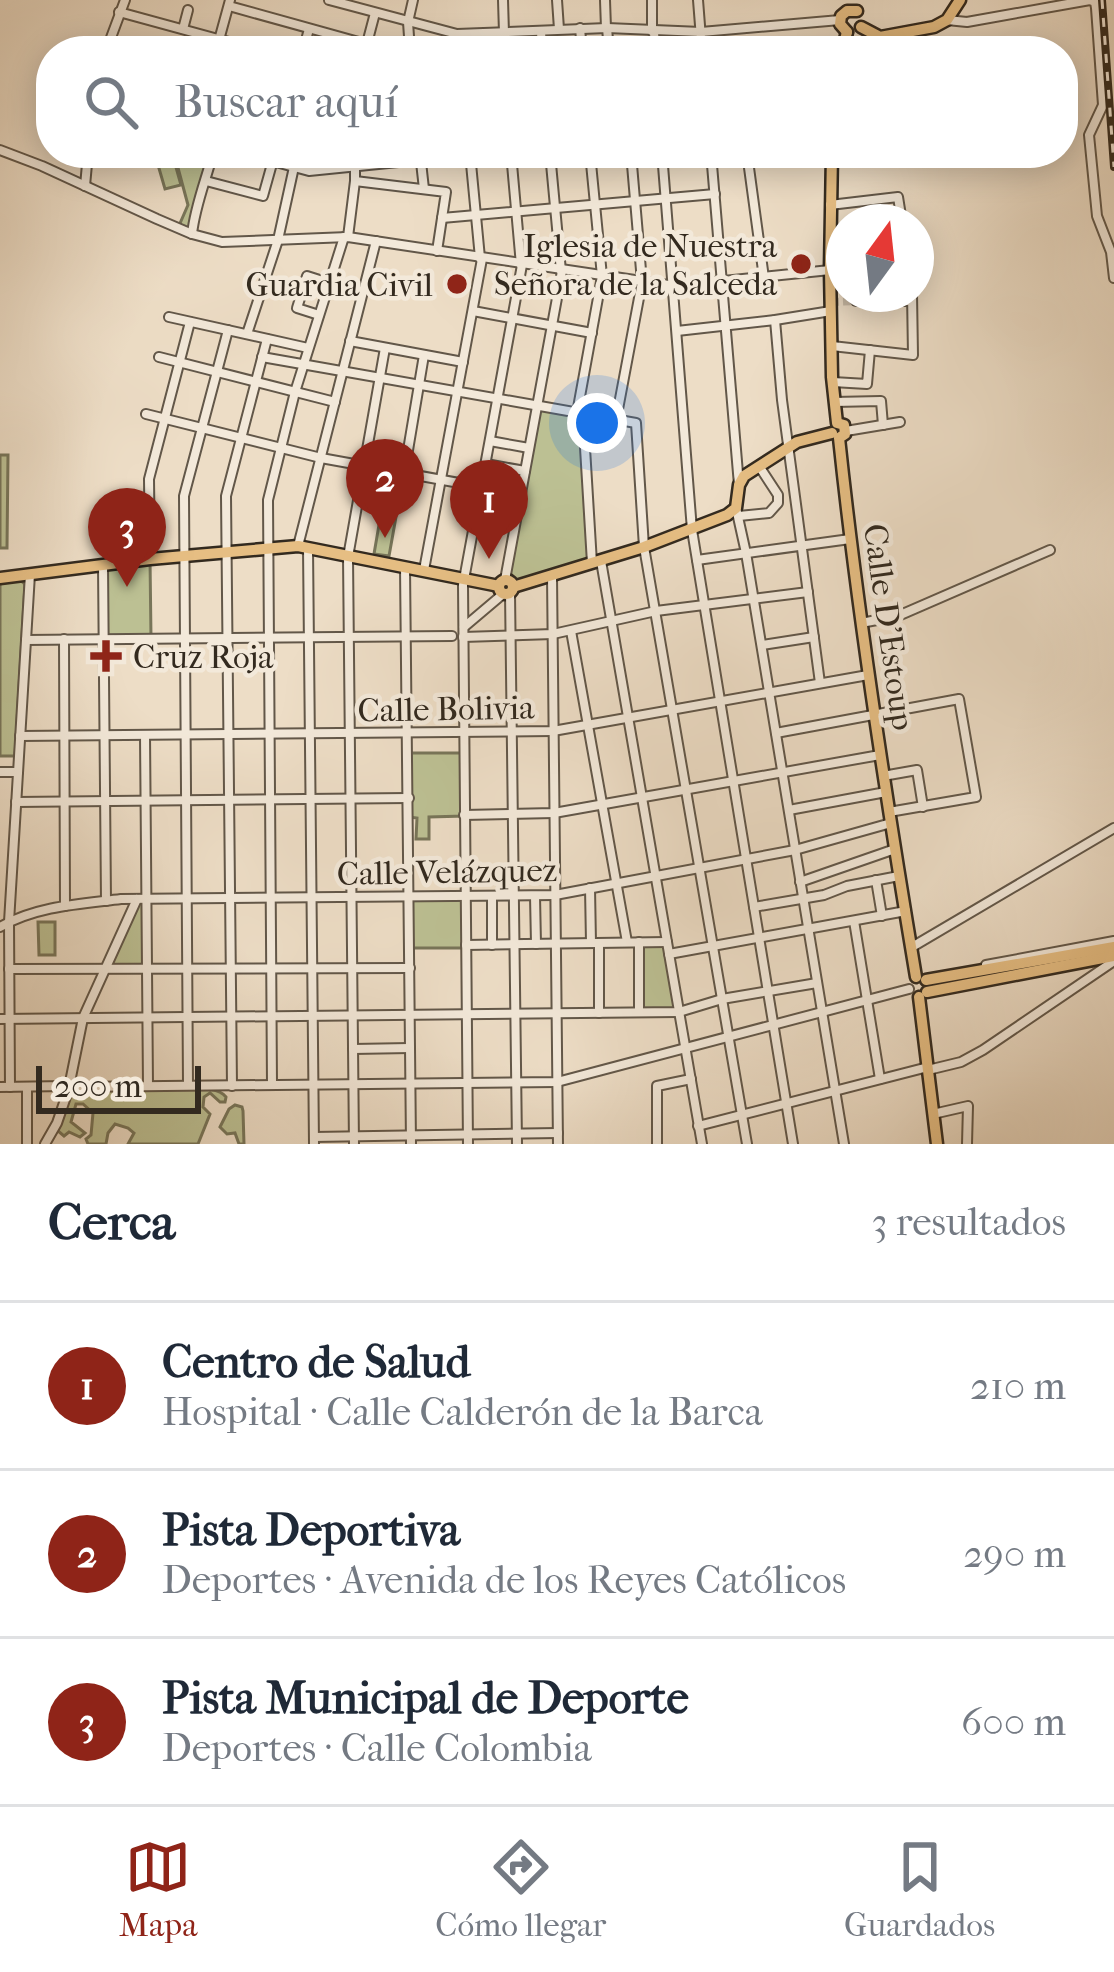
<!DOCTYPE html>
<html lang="es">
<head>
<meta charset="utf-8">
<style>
	body { margin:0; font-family:"IM FELL French Canon",serif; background:#f2f2f3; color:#1f2937 }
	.compass { position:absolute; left:826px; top:204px; width:108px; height:108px; border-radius:50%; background:#fff; box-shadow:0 6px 30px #0003; rotate:15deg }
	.scale { position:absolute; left:36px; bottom:30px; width:165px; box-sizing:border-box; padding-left:12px; border:6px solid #332a1f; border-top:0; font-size:33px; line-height:42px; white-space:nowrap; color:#332a1f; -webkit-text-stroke:9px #f3e9da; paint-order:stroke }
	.you { position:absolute; left:597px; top:423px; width:42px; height:42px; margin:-30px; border:9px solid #fff; border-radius:50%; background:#1a73e8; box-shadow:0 0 0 18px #1a73e833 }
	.badge { display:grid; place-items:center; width:78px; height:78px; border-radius:50%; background:#8f2418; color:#fff; font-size:39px; font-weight:700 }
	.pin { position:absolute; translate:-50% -99px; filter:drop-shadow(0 3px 6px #0008) }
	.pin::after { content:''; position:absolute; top:63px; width:42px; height:36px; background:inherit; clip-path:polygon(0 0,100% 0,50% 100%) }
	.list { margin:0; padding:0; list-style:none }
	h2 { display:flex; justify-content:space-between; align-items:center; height:156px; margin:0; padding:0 48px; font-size:51px }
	h2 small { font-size:39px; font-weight:400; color:#747a83 }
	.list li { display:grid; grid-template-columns:78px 1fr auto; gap:36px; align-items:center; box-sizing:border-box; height:168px; padding:0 48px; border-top:3px solid #e0e1e3 }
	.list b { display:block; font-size:45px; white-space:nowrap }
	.list p { margin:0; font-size:39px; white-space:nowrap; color:#747a83 }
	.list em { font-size:39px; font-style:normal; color:#747a83 }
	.icon { flex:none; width:66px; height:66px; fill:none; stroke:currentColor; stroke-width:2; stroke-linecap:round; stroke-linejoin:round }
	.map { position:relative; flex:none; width:1114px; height:1144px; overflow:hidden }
	.search { position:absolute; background:#fff; box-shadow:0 6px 30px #0003; left:36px; right:36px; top:36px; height:132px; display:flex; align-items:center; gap:30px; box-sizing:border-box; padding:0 42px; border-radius:48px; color:#747a83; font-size:45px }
	.sheet { height:660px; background:#fff }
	nav { display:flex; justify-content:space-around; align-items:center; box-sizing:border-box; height:168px; border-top:3px solid #e0e1e3; background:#fff; font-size:33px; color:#747a83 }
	nav a { display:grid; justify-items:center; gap:6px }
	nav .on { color:#8f2418 }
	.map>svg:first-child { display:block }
</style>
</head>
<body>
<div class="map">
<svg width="1114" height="1144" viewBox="0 0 1114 1144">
	<rect width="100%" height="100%" fill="#edddc6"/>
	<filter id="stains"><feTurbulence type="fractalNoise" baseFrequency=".00167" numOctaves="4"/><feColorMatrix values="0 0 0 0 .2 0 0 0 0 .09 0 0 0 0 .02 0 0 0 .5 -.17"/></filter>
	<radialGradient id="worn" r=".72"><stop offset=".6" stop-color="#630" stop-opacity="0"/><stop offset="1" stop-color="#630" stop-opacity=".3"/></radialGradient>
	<g fill="#bcc093" stroke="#787559" stroke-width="3">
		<polygon points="172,153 181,185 165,189 156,158"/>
		<polygon points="174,153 213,153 192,234 178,228 188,205"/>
		<polygon points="537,407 583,415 592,564 512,586 504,585"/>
		<polygon points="0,455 8,455 7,548 0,548"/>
		<polygon points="386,486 401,489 389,556 374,554 380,519 393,520 380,517"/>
		<polygon points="150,559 151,638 104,639 103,565"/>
		<polygon points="20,580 25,584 15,756 0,756 0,583"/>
		<polygon points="408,753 464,753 464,816 429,817 429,839 416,839 417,818 409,817"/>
		<polygon points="465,896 466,948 410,948 410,897"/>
		<polygon points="138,898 146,898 147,969 106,968"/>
		<polygon points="38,922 55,922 55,955 39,955"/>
		<polygon points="639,942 667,942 679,1012 639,1012"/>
		<path d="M169 1088C188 1091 216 1084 226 1097L225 1102H220L210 1093 204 1097 203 1107 210 1114 198 1144H128L134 1133 128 1128 115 1124 108 1133 106 1144H88L86 1139 91 1135 93 1113 83 1104H76L71 1122 85 1133 80 1137 69 1132 64 1136 58 1131 69 1099 79 1090Z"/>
		<polygon points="235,1105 242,1107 243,1111 244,1144 239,1144 235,1133 227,1134 220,1127 229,1109"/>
	</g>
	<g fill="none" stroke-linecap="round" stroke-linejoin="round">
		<polyline stroke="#c8b9a5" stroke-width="8" stroke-dasharray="8 4" stroke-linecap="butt" points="831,302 856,301"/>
		<defs>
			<g id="minor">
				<polyline points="329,0 457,34 607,28 701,32 840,20"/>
				<polyline points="503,0 504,33"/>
				<polyline points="557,0 559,29"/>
				<polyline points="605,0 606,28"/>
				<polyline points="652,0 652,31"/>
				<polyline points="698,0 702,51"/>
				<polyline points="1090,0 1095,2 1096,8 1103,105 1089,135 1097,216 1111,252 1114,278"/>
				<polyline points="229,6 366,44"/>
				<polyline points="119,12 262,51"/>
				<polyline points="947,20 967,22 1090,0"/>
				<polyline points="580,28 582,51"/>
				<polyline points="607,28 609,51"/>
				<polyline points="183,29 188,10"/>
				<polyline points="541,31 542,51"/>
				<polyline points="654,31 655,51"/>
				<polyline points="502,33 503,51"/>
				<polyline points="457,34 459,51"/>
				<polyline points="106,51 125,0"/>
				<polyline points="216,51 230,0"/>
				<polyline points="303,51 309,29"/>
				<polyline points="365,51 375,13"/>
				<polyline points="410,51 408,22 413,0"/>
				<polyline points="0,150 42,166 157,219 192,234 222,242 348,237 675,286 830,270"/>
				<polyline points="243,153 309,171 488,153"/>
				<polyline points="420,153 424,189"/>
				<polyline points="470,153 480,258"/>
				<polyline points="511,153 521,265"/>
				<polyline points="550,153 561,271"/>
				<polyline points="662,153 692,530 793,1144"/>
				<polyline points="711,153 739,485"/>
				<polyline points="747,153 764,278"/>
				<polyline points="206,181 263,196 275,153"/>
				<polyline points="355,181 446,192 437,251"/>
				<polyline points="85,186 88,153"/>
				<polyline points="830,205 898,197 902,222"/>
				<polyline points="442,218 715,194"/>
				<path d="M192 234C195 206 206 180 213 153"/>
				<polyline points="348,237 355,181 355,153"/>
				<polyline points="856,301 912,301"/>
				<polyline points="473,311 592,333"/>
				<polyline points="319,315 297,308 307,276 329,283"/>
				<polyline points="169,317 308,348"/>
				<polyline points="775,320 782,400 820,683"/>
				<polyline points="677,331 775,320 831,311"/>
				<polyline points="247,334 278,240 294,167"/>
				<polyline points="350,341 463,362"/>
				<polyline points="832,346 913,355 912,294"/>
				<polyline points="159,357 335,402"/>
				<polyline points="262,357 636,423 644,547 747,1144"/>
				<polyline points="833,382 867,384 870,350"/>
				<polyline points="834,402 881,401 883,425"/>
				<polyline points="577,413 602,276 590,153"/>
				<polyline points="146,414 321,458 520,494"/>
				<polyline points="583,415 592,563"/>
				<polyline points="616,420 642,282 631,153"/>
				<polyline points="846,431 900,422"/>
				<polyline points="490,441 529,448"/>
				<polyline points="486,464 525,471"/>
				<polyline points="404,474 424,355"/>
				<polyline points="736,508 746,553 844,1144"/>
				<polyline points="739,516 769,513 778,503 778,495 759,466"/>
				<polyline points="298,546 376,241"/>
				<polyline points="308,548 314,1144"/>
				<polyline points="150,559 149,479 190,322"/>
				<polyline points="697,560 850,539"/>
				<polyline points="601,561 702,1144"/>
				<polyline points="103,565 106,901"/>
				<polyline points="405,567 411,1144"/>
				<polyline points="424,570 482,259"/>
				<polyline points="552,576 558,1144"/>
				<polyline points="505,580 562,271"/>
				<polyline points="510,593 517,1144"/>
				<polyline points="861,623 898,616 1050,550"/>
				<polyline points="464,627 503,594"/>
				<polyline points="571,631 627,942"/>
				<polyline points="463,637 553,634 656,611 808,592"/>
				<polyline points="64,639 65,906"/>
				<polyline points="26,640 452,636"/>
				<polyline points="762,645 814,637"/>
				<polyline points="776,733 959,699 976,797 889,812"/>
				<polyline points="145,735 148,1086"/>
				<polyline points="20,736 553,731 868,675"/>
				<polyline points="0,772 18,772"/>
				<polyline points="883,776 917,770 923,807"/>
				<polyline points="16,802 409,798"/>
				<polyline points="789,810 886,792"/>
				<polyline points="464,815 554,813 880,755"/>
				<polyline points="876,880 882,916"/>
				<polyline points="800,882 895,849"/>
				<polyline points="590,888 591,943"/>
				<polyline points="492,896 492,945"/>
				<polyline points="535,896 536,944"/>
				<polyline points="754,907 824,895 847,886 899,876"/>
				<polyline points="854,921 880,1079"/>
				<path d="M0 927C37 906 80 904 121 899L555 895 795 850 891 823"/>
				<polyline points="639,942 639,1012"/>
				<polyline points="599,943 599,1013"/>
				<polyline points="466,945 667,942"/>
				<polyline points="912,947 1114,828"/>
				<polyline points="669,954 906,911"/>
				<polyline points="986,965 1114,941"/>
				<polyline points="9,969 410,968"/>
				<polyline points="0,1019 679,1012 722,999 817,983"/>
				<polyline points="353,1049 410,1048"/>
				<polyline points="928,1070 961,1062 983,1050 1114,961"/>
				<polyline points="70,1082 83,1018 137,899"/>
				<polyline points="188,1085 184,496 228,330"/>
				<polyline points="272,1085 268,500 295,392 344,237"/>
				<polyline points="232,1086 226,496 267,339"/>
				<polyline points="0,1087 65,1086"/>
				<polyline points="10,1087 9,922 30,574"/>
				<polyline points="74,1087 557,1082 909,989"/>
				<polyline points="933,1114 968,1106 967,1144"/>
				<polyline points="698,1126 928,1067"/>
				<polyline points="314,1137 558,1133"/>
				<polyline points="27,1144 27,1087"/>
				<polyline points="45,1144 57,1123 68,1091"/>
				<polyline points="354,1144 348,557 385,348"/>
				<polyline points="468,1144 463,585 522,265"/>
				<polyline points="657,1144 657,1086 691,1079"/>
			</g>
			<g id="major">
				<polyline points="861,27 880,37 934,27 947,20 960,0"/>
				<polyline points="847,32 840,24 841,16 847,11 857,11"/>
				<polyline points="842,51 847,32"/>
				<path d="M832 153 830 270 832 377 837 423 844 425 845 434 839 438C858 618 886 798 916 977"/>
				<polyline points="0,578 150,559 298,546 499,586"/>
				<circle cx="506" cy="587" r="7"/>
				<polyline points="513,587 644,547 727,515 736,508 739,485 744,476 797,442 832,433"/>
				<polyline points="926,980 1114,947"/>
				<polyline points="927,992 1114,956"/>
				<polyline points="919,997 937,1144"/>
			</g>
		</defs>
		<use href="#minor" stroke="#625749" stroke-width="12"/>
		<use href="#major" stroke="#332a1f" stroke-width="15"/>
		<use href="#minor" stroke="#f3e9da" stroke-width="8"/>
		<use href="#major" stroke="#e6be83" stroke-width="10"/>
		<defs>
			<polyline id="rail" points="1102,0 1114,167"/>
		</defs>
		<use href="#rail" stroke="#332a1f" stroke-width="8"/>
		<use href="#rail" stroke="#f3e9da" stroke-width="3" stroke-dasharray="9" stroke-linecap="butt"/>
	</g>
	<g fill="#8f2418" stroke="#f3e9da" stroke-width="4.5">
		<circle cx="801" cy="264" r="12"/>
		<circle cx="457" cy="284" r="12"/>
		<path d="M100 638h12v12h12v12h-12v12h-12v-12h-12v-12h12z"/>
	</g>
	<g text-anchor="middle" stroke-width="9" stroke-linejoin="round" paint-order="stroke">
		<g font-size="33" fill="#332a1f" stroke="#f3e9da" text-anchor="end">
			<text x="777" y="257">Iglesia de Nuestra<tspan x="777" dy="38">Señora de la Salceda</tspan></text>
			<text x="433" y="296">Guardia Civil</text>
			<text x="133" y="668" text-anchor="start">Cruz Roja</text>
		</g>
		<g font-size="33" fill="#332a1f" stroke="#f3e9da">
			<text transform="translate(890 627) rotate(82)" y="12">Calle D'Estoup</text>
			<text transform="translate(446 708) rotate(-1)" y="12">Calle Bolivia</text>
			<text transform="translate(447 871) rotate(-1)" y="12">Calle Velázquez</text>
		</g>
	</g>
	<rect width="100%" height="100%" filter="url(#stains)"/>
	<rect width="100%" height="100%" fill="url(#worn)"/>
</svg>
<svg class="compass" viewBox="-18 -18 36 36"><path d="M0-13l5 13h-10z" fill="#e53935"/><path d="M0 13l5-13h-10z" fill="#747a83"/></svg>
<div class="scale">200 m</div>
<div class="you"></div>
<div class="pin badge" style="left:489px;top:559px">1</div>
<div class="pin badge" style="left:385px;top:538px">2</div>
<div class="pin badge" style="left:127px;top:587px">3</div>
<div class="search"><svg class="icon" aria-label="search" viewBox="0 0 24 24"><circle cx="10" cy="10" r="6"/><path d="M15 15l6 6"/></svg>Buscar aquí</div>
</div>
<section class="sheet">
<h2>Cerca<small>3 resultados</small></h2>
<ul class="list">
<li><span class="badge">1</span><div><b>Centro de Salud</b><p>Hospital · Calle Calderón de la Barca</p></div><em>210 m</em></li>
<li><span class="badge">2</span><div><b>Pista Deportiva</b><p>Deportes · Avenida de los Reyes Católicos</p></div><em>290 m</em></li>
<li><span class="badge">3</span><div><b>Pista Municipal de Deporte</b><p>Deportes · Calle Colombia</p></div><em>600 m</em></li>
</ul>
</section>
<nav>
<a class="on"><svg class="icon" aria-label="map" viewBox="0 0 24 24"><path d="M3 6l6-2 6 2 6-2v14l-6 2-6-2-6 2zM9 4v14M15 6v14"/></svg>Mapa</a>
<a><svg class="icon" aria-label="directions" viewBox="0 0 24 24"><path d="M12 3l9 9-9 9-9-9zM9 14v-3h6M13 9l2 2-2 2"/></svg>Cómo llegar</a>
<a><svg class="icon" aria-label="saved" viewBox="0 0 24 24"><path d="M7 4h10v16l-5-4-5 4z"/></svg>Guardados</a>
</nav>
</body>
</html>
